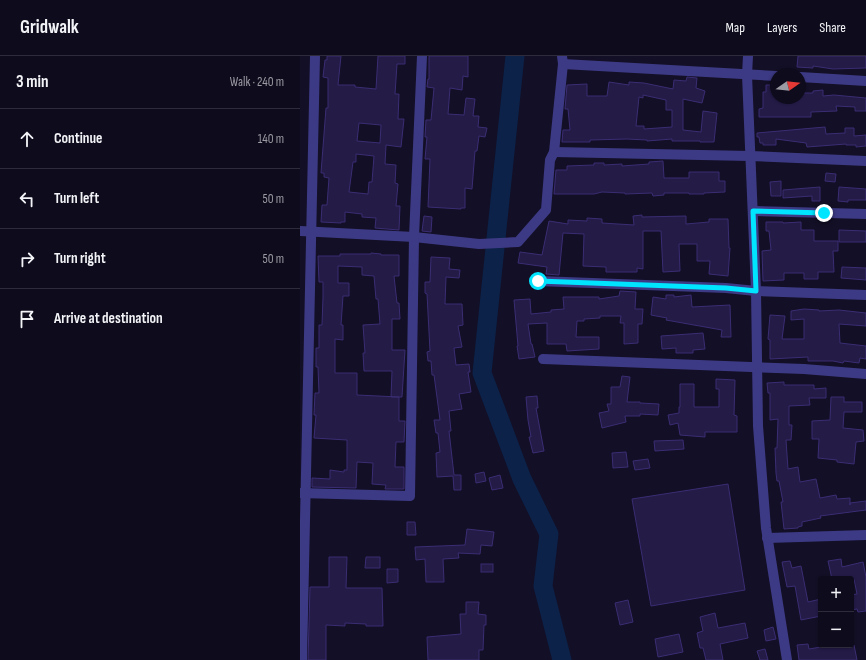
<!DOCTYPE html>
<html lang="en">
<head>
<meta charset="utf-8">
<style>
	body { margin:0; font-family:"Sofia Sans Condensed",sans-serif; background:#1c1929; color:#f1f3f6 }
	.controls { position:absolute; right:12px; bottom:12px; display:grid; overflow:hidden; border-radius:4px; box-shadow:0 1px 3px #0004 }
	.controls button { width:36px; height:36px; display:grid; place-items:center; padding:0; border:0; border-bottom:1px solid #2e2b3b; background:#0e0b1c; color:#f1f3f6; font:20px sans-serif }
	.compass { position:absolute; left:470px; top:12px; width:36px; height:36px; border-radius:50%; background:#0e0b1c; box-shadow:0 1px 3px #0004; rotate:76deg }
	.stop { position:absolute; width:12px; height:12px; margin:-9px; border:3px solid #00e5ff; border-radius:50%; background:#fff }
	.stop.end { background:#00e5ff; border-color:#fff; box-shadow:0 1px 4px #0008 }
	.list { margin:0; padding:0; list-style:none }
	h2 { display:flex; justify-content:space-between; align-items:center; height:52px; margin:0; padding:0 16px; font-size:17px }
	h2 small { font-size:13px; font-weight:400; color:#9b9ba3 }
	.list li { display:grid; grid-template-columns:26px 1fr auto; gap:12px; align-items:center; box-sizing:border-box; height:60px; padding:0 16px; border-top:1px solid #2e2b3b }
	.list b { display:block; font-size:15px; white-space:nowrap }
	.list em { font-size:13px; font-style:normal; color:#9b9ba3 }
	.icon { flex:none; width:22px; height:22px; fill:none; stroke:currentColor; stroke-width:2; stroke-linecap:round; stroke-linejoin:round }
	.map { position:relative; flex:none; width:566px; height:604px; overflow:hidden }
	header { display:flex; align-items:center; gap:24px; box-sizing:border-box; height:56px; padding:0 20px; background:#0e0b1c; border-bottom:1px solid #2e2b3b }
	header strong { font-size:19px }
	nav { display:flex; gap:22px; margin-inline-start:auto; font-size:14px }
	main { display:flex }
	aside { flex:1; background:#0e0b1c }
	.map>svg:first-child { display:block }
</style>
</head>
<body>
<header>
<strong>Gridwalk</strong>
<nav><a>Map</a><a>Layers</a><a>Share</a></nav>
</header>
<main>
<aside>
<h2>3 min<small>Walk · 240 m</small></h2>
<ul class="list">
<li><svg class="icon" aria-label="ahead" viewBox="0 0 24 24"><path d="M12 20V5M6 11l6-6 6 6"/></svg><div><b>Continue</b></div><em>140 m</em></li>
<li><svg class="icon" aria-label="left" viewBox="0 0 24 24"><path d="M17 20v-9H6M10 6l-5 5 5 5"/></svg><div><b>Turn left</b></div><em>50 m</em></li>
<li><svg class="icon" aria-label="right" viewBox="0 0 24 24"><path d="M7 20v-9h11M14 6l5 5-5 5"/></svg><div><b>Turn right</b></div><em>50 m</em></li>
<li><svg class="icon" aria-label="arrive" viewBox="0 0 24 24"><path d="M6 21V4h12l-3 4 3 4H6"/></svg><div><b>Arrive at destination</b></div></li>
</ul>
</aside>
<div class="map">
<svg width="566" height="604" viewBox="0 0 566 604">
	<rect width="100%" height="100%" fill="#130f26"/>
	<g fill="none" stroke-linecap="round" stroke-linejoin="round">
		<polyline stroke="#0c2248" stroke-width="19" points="215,0 182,317 222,423 249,478 243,530 262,604"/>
	</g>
	<g fill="#241b47" stroke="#3b2d73" fill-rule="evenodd">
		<path d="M27 0H41L38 29H55V31L76 33 78 0H105V8H97L95 38H99L98 63H104L101 91 86 89 85 108 96 109 95 127 98 128 96 150H100L99 174 75 172 76 162 62 161V158L45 156V166H41V167L21 166 22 149H27L29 122 24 121V117H21L26 52H28V22L23 21 25 4H27ZM59 67 81 69 80 87 57 85ZM56 98 74 100 72 126H69L68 138 49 136 53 106H56Z"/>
		<polygon points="129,0 168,0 168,21 163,20 162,34 150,32 148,58 164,59 166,42 175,43 173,60 179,60 178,71 187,72 185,81 179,80 177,95 175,95 172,133 165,132 165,152 161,152 161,153 128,151 130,103 125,103 127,81 125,81 126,64 131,64 134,32 127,31 128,23 129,23"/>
		<polygon points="498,0 566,0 566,12 533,13 513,10 513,12 497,11"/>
		<path d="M387 21 397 22 396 32 405 35 402 47 383 43V74L401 76 403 55 417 57 414 86H400V85H372V83L347 85V84L327 83 290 84V86H262L263 74H270L268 53H265L267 29 287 28V40H307L309 26 329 29V26L344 27 373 33 374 24 386 25ZM343 39 366 44V54H372V71L344 73V70H336L339 41 343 42Z"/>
		<polygon points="466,29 474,29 476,42 500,42 500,37 513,37 513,35 523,34 523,40 534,39 566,42 566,55 555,55 555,51 536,50 537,55 511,56 511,61 459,61 459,53 463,52 463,36 466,36"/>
		<polygon points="525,71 526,78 545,77 545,72 554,72 554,80 566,79 566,90 556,91 556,89 546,89 546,88 507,91 506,87 476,83 476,89 463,89 463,87 460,87 459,81 457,81 457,77"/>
		<polygon points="363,105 364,122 389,122 389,116 419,116 419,125 425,125 425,136 404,137 404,138 389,138 389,137 364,137 364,139 353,140 352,137 325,138 325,137 302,136 294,138 254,138 256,114 267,114 267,110 294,109 294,107 304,107 304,109 322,108 322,110 349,108 349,106"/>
		<polygon points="526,117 536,118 535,126 525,125"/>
		<polygon points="481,125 481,140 471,140 470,126"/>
		<polygon points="520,131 520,145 512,145 512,140 483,142 483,134"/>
		<polygon points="539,131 566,133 566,144 548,144 548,146 538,145"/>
		<polygon points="342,159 342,161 386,160 386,168 409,166 409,163 428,163 429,192 430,192 428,220 409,218 410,205 397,205 397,188 379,188 380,215 363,216 361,175 343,175 343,213 337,212 337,216 306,216 306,211 283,210 284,178 263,177 259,219 246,218 247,211 218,207 220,196 242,199 249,165 268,168 268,164 287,165 287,162 302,163 302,167 334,169 333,160"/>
		<polygon points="124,160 132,161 131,176 122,175"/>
		<polygon points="466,166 483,166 483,167 501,166 501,174 514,174 514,185 538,185 538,195 533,195 534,216 518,216 518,223 504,223 504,217 484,217 484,224 463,225 462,195 471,194 469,175 466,175"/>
		<polygon points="539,174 566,175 566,186 539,186"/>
		<polygon points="71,197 81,198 81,199 99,199 99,220 94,220 97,247 99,247 100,263 92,263 92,294 105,294 102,341 91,341 92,315 64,315 63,297 65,297 63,269 80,268 78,243 76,243 74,220 62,219 62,211 38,210 38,227 49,227 49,240 43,240 41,269 43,269 43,284 35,283 35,317 57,317 57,339 99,341 99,365 105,365 104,386 96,386 95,411 104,411 104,433 85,433 86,429 72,428 73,407 57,406 56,432 12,431 12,422 30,423 30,414 44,416 44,414 47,414 47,384 14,382 16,359 14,359 15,337 19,337 18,311 16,311 16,292 19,292 19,269 22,269 23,241 23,226 19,226 18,200 40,200 40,198 71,198"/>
		<polygon points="131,201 150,202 149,213 160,214 159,222 146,221 145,248 162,248 163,269 158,270 162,291 154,292 156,309 169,308 170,316 168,316 171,336 159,338 162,353 149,355 151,375 149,375 154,419 161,419 161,434 154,434 153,420 137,421 136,397 140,396 138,377 136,377 134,364 140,364 134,319 132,319 131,305 128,305 127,296 130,295 127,238 125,237 125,226 130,226"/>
		<polygon points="542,211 566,212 566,224 541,222"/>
		<polygon points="320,235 336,236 335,253 343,253 342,268 338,268 338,287 324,288 324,267 320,267 321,260 300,260 300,262 284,263 284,265 277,265 276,281 299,281 299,293 267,295 266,288 247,288 247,267 228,268 231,288 232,288 235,301 219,303 217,290 218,290 214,244 230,243 231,258 251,256 251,254 264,253 263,241 299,241 299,243 319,240"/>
		<polygon points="366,239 374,239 374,241 391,239 392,251 430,249 431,281 421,281 422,274 366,264 367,262 351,259 353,241 366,243"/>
		<polygon points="504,253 519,254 519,255 539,254 566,257 566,270 539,268 540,287 566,290 566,303 560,302 559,307 544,305 543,307 533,305 508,305 508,301 470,303 470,284 468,283 470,259 485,260 482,283 504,283 504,263 491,264 491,255"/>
		<polygon points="403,277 405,293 393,294 393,297 376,297 376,292 362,293 361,280"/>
		<polygon points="322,320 330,321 327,346 340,346 340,347 359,348 358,359 340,358 340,360 325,360 326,366 302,372 299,357 309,355 307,348 311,348 311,331 320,331"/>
		<polygon points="416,323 435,324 434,359 437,360 437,376 405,376 405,381 380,379 378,367 370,369 368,359 379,357 379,351 380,351 380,328 394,328 394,351 419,351 419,333 416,333"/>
		<polygon points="484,326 484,329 514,329 514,333 526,332 526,342 509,342 510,349 489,350 489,369 492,369 491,384 486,384 488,413 498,411 500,426 516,423 520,442 536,439 537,443 550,442 550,449 550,447 566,445 566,454 520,460 521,462 502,466 502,470 498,471 498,472 484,473 481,446 483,446 479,425 477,425 476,417 475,392 477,392 478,363 470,364 470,337 468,337 467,327"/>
		<polygon points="237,340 238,352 236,352 244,395 233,397 229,381 231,381 228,364 226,341"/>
		<polygon points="531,341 544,341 544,346 562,346 562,356 544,356 543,372 563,374 564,385 556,386 554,408 537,406 537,404 518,402 519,383 512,383 512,365 530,364"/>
		<polygon points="383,384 384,393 355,395 354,385"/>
		<polygon points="326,396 328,411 313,412 312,397"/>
		<polygon points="348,403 350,412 335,414 333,405"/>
		<polygon points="184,416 186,425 176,427 175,418"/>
		<polygon points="200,419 203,432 192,434 189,422"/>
		<polygon points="428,428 445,534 351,550 332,443"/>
		<polygon points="107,466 115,466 116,479 107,479"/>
		<polygon points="167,473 194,476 192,490 181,489 180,498 158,497 159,502 143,503 144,526 126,526 125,503 116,504 115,491 165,489"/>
		<polygon points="29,501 47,501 46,532 82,532 83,570 66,570 66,568 45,567 45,570 26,569 26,604 8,604 10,531 29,531"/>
		<polygon points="66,501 80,501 80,512 65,512"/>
		<polygon points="541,503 542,511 563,506 566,521 566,555 558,556 557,553 551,554 551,539 557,538 554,523 532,523 528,505"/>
		<polygon points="490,505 492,512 501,510 508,546 521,543 521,560 501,564 495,530 487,531 482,506"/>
		<rect x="181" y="508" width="12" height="8"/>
		<polygon points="87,513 98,513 98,526 87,527"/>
		<polygon points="328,544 333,566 320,569 315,547"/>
		<polygon points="166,546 179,546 178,558 186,559 186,569 184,569 183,594 179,594 179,604 128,604 127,581 161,578 160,558 166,558"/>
		<polygon points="415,557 418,572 445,567 448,582 420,588 423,604 406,604 403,592 400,592 397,577 403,575 400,561"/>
		<polygon points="473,571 476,583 466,585 464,574"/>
		<polygon points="379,578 383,596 358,601 355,583"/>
		<polygon points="508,588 509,593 533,589 554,589 557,604 499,604 497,589"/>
		<polygon points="465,593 468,604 460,604 457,595"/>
	</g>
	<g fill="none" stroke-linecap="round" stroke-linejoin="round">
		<g stroke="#3d3a85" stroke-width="10">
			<polyline points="448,0 447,19 456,235 458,370 466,472 487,604"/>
			<polyline points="263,8 476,20"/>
			<polyline points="500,21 566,25"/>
			<polyline points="254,96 450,100 566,105"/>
			<polyline points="453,155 566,158"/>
			<polyline points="0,175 114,181 179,188 218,186 246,154 250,104 254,96 263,8 262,0"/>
			<polyline points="238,225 426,232 456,235 566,239"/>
			<polyline points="243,303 504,313 566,318"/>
			<polyline points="0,437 110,440 114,181 122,0"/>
			<polyline points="467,482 566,479"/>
			<polyline points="2,604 15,0"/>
		</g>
	</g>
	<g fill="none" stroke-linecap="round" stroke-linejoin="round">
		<polyline stroke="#00e5ff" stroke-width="5" points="238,225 426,232 456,235 453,155 524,157"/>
	</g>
</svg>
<div class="controls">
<button>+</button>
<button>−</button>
</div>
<svg class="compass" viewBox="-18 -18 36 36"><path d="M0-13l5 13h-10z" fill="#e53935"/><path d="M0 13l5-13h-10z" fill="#9b9ba3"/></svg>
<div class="stop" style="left:238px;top:225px"></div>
<div class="stop end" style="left:524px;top:157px"></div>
</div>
</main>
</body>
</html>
